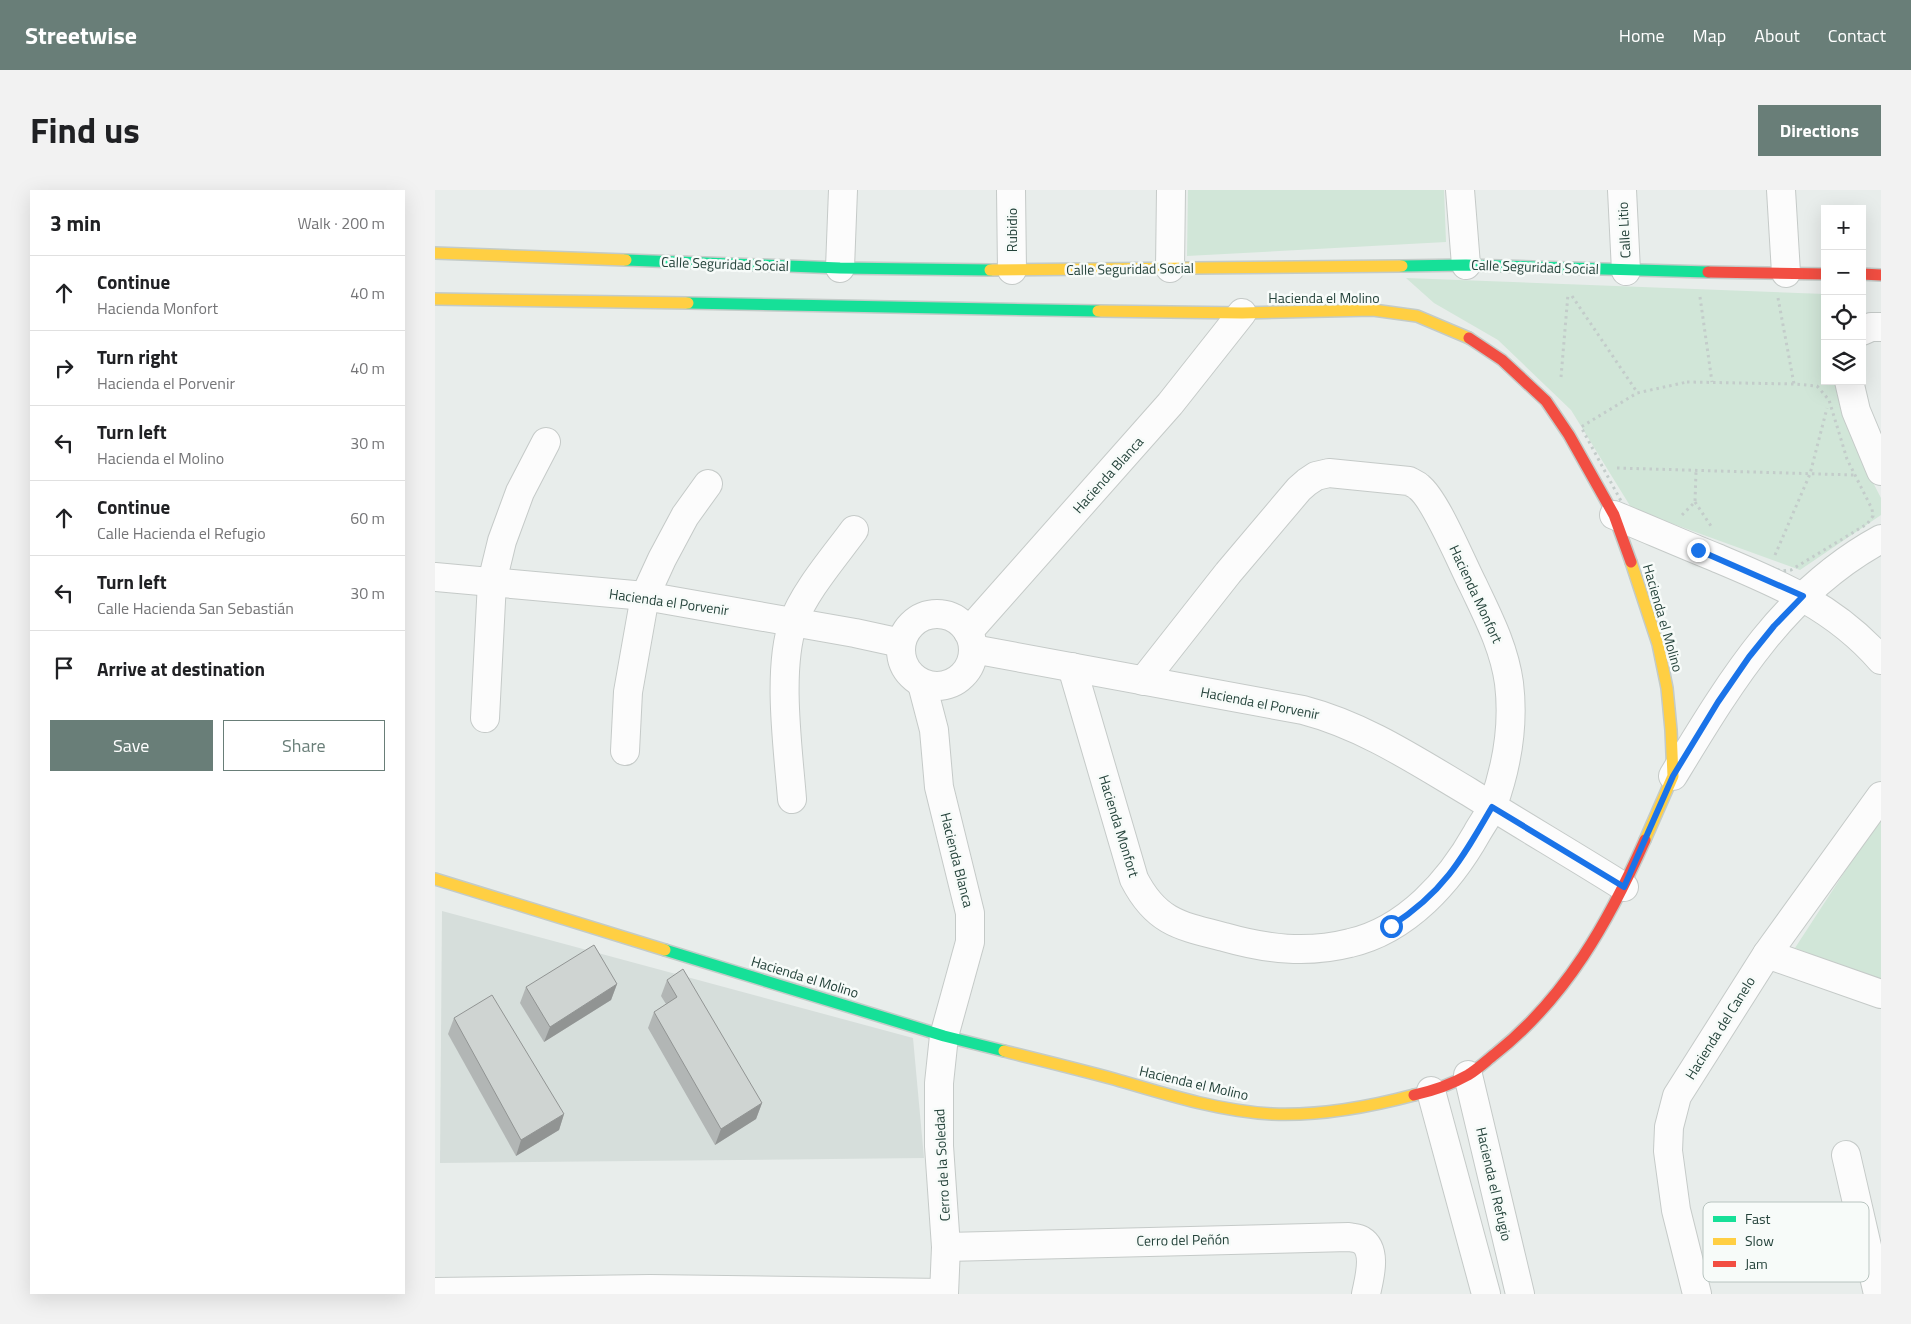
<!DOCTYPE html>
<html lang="en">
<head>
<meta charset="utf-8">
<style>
	body { margin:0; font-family:"Titillium Web",sans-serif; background:#f2f2f2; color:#202124 }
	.controls { position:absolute; right:15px; top:15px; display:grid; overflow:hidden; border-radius:0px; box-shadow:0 5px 20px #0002 }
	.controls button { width:45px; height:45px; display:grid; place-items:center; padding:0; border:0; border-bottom:1px solid #e0e0e0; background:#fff; color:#202124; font:25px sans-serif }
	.stop { position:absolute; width:15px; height:15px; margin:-11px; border:4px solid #1a73e8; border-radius:50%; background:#fff }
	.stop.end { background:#1a73e8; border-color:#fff; box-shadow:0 1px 5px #0008 }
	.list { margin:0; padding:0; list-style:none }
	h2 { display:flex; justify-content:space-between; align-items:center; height:65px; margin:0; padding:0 20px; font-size:21px }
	h2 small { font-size:16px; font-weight:400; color:#757577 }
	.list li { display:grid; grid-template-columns:32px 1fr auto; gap:15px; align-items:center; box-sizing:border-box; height:75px; padding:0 20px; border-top:1px solid #e0e0e0 }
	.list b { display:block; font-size:19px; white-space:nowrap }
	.list p { margin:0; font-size:16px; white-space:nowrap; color:#757577 }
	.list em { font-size:16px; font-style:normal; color:#757577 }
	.actions { display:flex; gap:10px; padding:15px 20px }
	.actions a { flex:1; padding:11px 0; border:1px solid #697e78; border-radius:0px; text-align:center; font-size:18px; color:#697e78 }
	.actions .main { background:#697e78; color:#fff }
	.icon { flex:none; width:28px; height:28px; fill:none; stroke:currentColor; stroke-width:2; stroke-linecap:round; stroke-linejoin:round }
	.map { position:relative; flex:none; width:1446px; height:1104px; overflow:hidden; border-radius:0px }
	header { display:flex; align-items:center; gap:30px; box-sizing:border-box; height:70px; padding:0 25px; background:#697e78; color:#fff }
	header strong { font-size:24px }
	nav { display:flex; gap:28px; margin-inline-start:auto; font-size:18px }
	.intro { display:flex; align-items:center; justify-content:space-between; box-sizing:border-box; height:120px; padding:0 30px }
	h1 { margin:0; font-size:35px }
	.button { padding:12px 22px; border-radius:0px; background:#697e78; color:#fff; font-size:18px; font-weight:700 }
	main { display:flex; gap:30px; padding:0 30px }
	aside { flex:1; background:#fff; border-radius:0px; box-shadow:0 5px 20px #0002 }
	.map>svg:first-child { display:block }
</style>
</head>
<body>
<header>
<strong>Streetwise</strong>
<nav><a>Home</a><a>Map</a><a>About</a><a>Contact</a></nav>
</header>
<div class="intro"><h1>Find us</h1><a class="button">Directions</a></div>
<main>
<aside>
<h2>3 min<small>Walk · 200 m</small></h2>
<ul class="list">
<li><svg class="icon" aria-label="ahead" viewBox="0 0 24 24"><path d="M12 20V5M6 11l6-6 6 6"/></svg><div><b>Continue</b><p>Hacienda Monfort</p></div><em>40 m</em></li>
<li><svg class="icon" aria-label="right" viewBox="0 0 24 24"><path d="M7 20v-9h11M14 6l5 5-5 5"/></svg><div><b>Turn right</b><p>Hacienda el Porvenir</p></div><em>40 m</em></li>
<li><svg class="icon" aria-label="left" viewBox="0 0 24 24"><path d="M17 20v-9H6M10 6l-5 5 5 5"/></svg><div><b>Turn left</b><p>Hacienda el Molino</p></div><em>30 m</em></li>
<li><svg class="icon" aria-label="ahead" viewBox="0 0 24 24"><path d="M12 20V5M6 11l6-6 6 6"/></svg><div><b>Continue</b><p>Calle Hacienda el Refugio</p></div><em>60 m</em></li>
<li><svg class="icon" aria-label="left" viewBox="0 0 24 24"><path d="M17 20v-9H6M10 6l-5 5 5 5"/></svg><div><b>Turn left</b><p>Calle Hacienda San Sebastián</p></div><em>30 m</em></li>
<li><svg class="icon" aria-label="arrive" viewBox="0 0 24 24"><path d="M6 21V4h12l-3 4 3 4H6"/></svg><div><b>Arrive at destination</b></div></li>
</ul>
<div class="actions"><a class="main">Save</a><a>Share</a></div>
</aside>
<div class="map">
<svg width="1446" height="1104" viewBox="0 0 1446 1104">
	<rect width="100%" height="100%" fill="#e8edeb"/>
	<polygon fill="#d6dedb" points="7,721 478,848 489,968 5,973"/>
	<g fill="#d1e6d8">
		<polygon points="753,0 1009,0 1011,52 752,66"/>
		<polygon points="971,88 1390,104 1390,191 1402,191 1430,277 1446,308 1446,325 1365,380 1197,319 1136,220 1063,150 999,113"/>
		<polygon points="1446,626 1446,792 1360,758"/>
	</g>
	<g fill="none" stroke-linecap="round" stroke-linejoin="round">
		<defs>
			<g id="street">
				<polyline points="576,0 577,80"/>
				<polyline points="1025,0 1031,75"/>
				<polyline points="1187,0 1191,81"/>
				<polyline points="1346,0 1351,83"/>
				<polyline points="405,78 408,0"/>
				<polyline points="735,78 736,0"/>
				<polyline points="1427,141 1436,137 1446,137"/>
				<polyline points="1414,191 1421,221 1446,281"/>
				<path d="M1179 325C1213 339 1247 354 1282 368 1344 394 1400 417 1446 470"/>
				<polyline points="0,387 210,406 420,443 466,453"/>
				<circle cx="502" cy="460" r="36"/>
				<polyline points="533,442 735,214 807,123"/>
				<path d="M538 459 868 520C929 536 980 570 1034 602 1085 634 1138 665 1189 697"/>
				<path d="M637 477 699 689C721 732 745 736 789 747 831 759 872 764 915 753 972 740 1015 691 1042 643 1047 634 1054 625 1058 615 1072 576 1079 534 1074 493 1069 457 1053 427 1038 395 1027 374 1001 310 984 297 981 294 977 293 974 291L894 283 881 286 872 292 864 299 793 383 708 491"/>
				<polyline points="487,494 499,540 504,597 535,723 535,752 509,846 504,893 504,956 511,1057 509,1104"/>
				<polyline points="50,528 57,392 67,351 85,302 111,252"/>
				<polyline points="190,561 193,502 210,406 227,369 250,326 273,294"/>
				<path d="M1238 586C1294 494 1348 402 1446 349"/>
				<path d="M357 609C353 558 342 480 358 433 368 403 400 366 419 340"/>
				<polyline points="1332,764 1446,804"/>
				<polyline points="1033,885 1085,1104"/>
				<polyline points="996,901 1051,1104"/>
				<polyline points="1411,965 1443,1104"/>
				<path d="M511 1057 914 1047C918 1048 923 1048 926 1050 943 1060 934 1089 931 1104"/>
				<polyline points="0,1102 215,1099 509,1103"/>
				<polyline points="1262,1104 1241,1020 1233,961 1234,937 1242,906 1332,764 1446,606"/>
			</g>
			<g id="fast">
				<polyline points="191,70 405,78 555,80"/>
				<polyline points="967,76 1031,75 1273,82"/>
				<polyline points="253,113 663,121"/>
				<polyline points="230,760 509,846 569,861"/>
			</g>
			<g id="slow">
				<polyline points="0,63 191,70"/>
				<polyline points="555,80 967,76"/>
				<polyline points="0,109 253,113"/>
				<polyline points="663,121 807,123 938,120 982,126 1034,148"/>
				<polyline points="1196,372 1223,454 1232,498 1236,540 1238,586 1210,650"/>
				<polyline points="0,689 230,760"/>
				<path d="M569 861C605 870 642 879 679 889 730 904 783 921 837 924 884 926 934 917 979 905"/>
			</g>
			<g id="jam">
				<polyline points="1273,82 1390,84"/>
				<polyline points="1427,84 1446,85"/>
				<polyline points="1034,148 1067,170 1111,211 1134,245 1179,325 1196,372"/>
				<path d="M979 905C997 901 1017 894 1033 885 1043 879 1051 871 1060 864 1131 808 1174 731 1210 650"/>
			</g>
		</defs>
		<use href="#street" stroke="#c5cac8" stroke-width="30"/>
		<use href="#fast" stroke="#c3cbc8" stroke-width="14"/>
		<use href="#slow" stroke="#c3cbc8" stroke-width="14"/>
		<use href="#jam" stroke="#c3cbc8" stroke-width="14"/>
		<g stroke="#c3ccca" stroke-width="3" stroke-dasharray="2.5 4" stroke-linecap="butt">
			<polyline points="1137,106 1202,202"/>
			<polyline points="1265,107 1277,192"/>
			<polyline points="1343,108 1359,194"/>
			<polyline points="1126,187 1133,104"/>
			<polygon points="1252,192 1359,194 1382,196 1394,210 1412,269 1437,319 1438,326 1432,334 1356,380 1346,381 1200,325 1191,318 1186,311 1146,237 1202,203"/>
			<polyline points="1182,278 1419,285"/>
			<polyline points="1260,312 1276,336"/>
			<polyline points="1247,325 1260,312 1261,281"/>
			<polyline points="1340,365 1375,284 1392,218"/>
		</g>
		<use href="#street" stroke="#fcfcfc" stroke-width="28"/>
		<use href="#fast" stroke="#16e098" stroke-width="11"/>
		<use href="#slow" stroke="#ffcf43" stroke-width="11"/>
		<use href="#jam" stroke="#f24e42" stroke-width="11"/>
	</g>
	<g fill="#b2b6b5">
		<polygon points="232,790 327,913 321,929 280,955 213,838 219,822 231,814 226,806"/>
		<polygon points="182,794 176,810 109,852 85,813 91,797"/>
		<polygon points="19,828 129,924 124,940 81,966 13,844"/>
	</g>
	<g fill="#919493">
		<polygon points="182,794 176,810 109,852 115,837"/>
		<polygon points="327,913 321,929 280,955 286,939"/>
		<polygon points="129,924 124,940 81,966 86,950"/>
	</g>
	<g fill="#cfd4d2" stroke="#919493">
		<polygon points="159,755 182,794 115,837 91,797"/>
		<polygon points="248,779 327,913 286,939 219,822 242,807 232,790"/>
		<polygon points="57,805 129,924 86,950 19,828"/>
	</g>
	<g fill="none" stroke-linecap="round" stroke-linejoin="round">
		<path stroke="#1a73e8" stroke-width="6" d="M956 736C1008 703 1027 669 1057 617L1189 697 1238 586 1283 512 1314 467 1339 436 1368 406 1263 360"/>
	</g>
	<g text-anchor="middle" stroke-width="5" stroke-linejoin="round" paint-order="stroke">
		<g font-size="14" fill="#24423a" stroke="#f7fbf9">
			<text transform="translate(577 40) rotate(-90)" y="5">Rubidio</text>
			<text transform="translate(1189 40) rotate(-93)" y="5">Calle Litio</text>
			<text transform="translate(290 74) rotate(2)" y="5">Calle Seguridad Social</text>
			<text transform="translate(1100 77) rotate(2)" y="5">Calle Seguridad Social</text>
			<text transform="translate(695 79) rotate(-1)" y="5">Calle Seguridad Social</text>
			<text x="889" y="113">Hacienda el Molino</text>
			<text transform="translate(673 285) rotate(-48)" y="5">Hacienda Blanca</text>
			<text transform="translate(1041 404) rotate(65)" y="5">Hacienda Monfort</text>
			<text transform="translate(234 412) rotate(8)" y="5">Hacienda el Porvenir</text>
			<text transform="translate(1228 428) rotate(74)" y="5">Hacienda el Molino</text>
			<text transform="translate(825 513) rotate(11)" y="5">Hacienda el Porvenir</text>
			<text transform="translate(684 636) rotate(73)" y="5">Hacienda Monfort</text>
			<text transform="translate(522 670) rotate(76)" y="5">Hacienda Blanca</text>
			<text transform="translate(370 787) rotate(17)" y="5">Hacienda el Molino</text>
			<text transform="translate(1285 838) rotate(-58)" y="5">Hacienda del Canelo</text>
			<text transform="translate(759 893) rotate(13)" y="5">Hacienda el Molino</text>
			<text transform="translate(507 975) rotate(-93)" y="5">Cerro de la Soledad</text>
			<text transform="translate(1059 994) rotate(77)" y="5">Hacienda el Refugio</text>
			<text transform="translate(748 1050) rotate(-1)" y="5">Cerro del Peñón</text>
		</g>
	</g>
	<rect x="1268" y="1012" width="166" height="80" rx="8" fill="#f7fbf9" stroke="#b8c4c0" stroke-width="1"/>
	<rect x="1278" y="1026" width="23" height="6" fill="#16e098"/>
	<rect x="1278" y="1048" width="23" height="7" fill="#ffcf43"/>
	<rect x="1278" y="1071" width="23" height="6" fill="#f24e42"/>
	<g font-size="14" fill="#24423a">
		<text x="1310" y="1034">Fast</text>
		<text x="1310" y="1056">Slow</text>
		<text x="1310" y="1079">Jam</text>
	</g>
</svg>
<div class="controls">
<button>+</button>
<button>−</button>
<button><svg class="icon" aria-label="locate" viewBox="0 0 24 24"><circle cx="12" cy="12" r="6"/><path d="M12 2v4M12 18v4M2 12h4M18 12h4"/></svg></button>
<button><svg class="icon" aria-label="layers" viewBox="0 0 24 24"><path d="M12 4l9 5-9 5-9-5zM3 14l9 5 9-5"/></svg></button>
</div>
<div class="stop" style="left:956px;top:736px"></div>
<div class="stop end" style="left:1263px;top:360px"></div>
</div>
</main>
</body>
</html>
